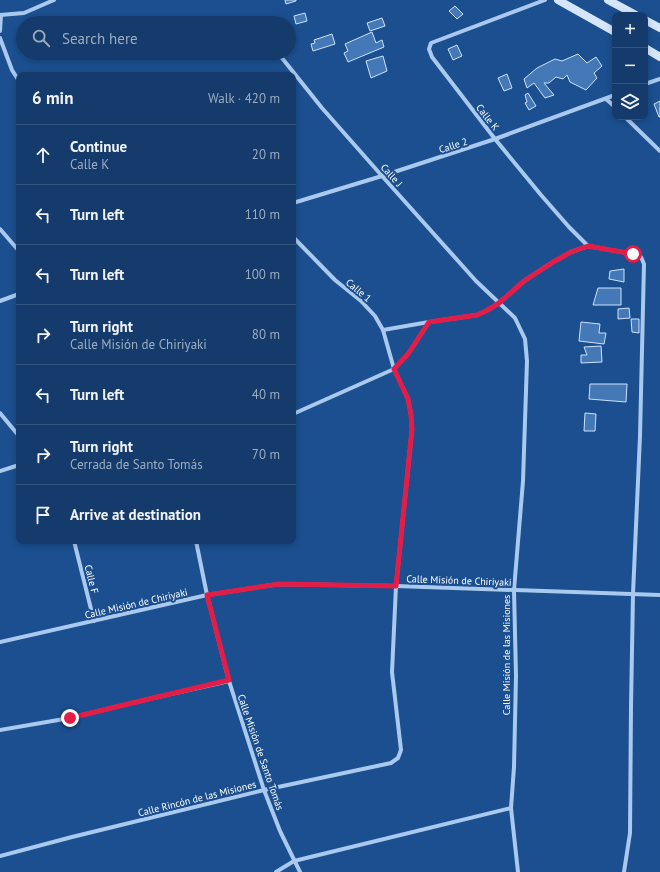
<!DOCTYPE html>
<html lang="en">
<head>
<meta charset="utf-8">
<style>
	body { margin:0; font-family:"PT Sans",sans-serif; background:#1d4271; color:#f1f3f6 }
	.controls { position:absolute; right:12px; top:12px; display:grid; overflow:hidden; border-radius:8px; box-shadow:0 2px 6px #0003 }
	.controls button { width:36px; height:36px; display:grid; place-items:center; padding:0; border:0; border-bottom:1px solid #33557e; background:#143b6b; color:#f1f3f6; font:20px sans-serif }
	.stop { position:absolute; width:12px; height:12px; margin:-9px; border:3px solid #e11d48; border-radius:50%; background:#fff }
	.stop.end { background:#e11d48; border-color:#fff; box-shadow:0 1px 4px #0008 }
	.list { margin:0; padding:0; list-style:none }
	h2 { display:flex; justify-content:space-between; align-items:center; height:52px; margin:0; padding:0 16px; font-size:17px }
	h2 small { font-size:13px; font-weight:400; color:#9dadc1 }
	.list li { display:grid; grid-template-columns:26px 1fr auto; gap:12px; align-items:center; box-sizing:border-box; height:60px; padding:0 16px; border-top:1px solid #33557e }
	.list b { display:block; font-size:15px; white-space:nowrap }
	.list p { margin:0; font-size:13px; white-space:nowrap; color:#9dadc1 }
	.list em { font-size:13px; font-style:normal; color:#9dadc1 }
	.icon { flex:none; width:22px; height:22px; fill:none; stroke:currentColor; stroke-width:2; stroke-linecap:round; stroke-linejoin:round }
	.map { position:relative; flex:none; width:660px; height:872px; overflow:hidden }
	.search { position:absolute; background:#143b6b; box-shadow:0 2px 6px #0003; left:16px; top:16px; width:280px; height:44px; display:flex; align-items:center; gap:10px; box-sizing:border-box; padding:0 14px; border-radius:22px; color:#9dadc1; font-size:15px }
	.panel { position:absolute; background:#143b6b; box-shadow:0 2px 6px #0003; left:16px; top:72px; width:280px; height:472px; border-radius:8px }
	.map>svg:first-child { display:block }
</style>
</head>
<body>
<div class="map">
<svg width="660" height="872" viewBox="0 0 660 872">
	<rect width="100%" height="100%" fill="#1b4f8f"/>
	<g fill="#4478b7" stroke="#cfe3fa">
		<polygon points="285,0 296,0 296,1 286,4"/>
		<polygon points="455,6 463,14 457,19 449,11"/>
		<polygon points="305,13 307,21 296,24 294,16"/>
		<polygon points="382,18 385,26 370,31 367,23"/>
		<polygon points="372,32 376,43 382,40 384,47 348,62 344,53 348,51 345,44"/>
		<polygon points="332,34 335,44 313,51 311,44 315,43 314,40"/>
		<polygon points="457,45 462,56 453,60 448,49"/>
		<polygon points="578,54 587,63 596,57 602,66 594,73 597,78 586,90 570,82 567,75 563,79 556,77 549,83 544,83 554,95 545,98 534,83 527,88 524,79 537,68 555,59 562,61"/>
		<polygon points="383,56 387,71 371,78 366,61"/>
		<polygon points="507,74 512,88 504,91 498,78"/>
		<polygon points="528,93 536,106 529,110 525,103 527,102 525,95"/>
		<polygon points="660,101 660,117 659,117 654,104"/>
		<polygon points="624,269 624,282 609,279 610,271"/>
		<polygon points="598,288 621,288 621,305 593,305"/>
		<polygon points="629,308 630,318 618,319 618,309"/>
		<polygon points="631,319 639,319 639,333 632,332"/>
		<polygon points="581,322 600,324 599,333 606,333 604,344 579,341"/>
		<polygon points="601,346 602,362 581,363 581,355 587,355 584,347"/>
		<polygon points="590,384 627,384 626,402 589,399"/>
		<polygon points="585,413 596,414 595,431 584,431"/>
	</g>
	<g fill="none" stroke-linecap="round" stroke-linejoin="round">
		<g stroke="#a9c9ee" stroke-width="4">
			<polyline points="545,0 431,43 429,49 432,57 495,139 541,195 569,227 588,246 633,254 641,257 644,264 640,436 633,594 631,706 630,833 624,872"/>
			<polyline points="0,15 24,13 54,0"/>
			<polyline points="0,31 1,15"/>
			<polyline points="0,38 12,70 19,81"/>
			<polyline points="278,53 322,108 382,176 476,281 515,318 525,339 527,361 523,481 514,590 516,676 514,767 511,808 518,872"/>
			<polyline points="645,84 660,79"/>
			<polyline points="606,99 615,107"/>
			<polyline points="625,117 660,151"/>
			<polyline points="293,203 382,176 495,139 615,95"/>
			<polyline points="0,229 19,251"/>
			<polyline points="0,301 19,294"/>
			<polyline points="383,330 429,322 477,315 486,311 499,303 524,281 553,262 571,252 588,246"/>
			<polyline points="0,413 19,436"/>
			<polyline points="293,414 394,369 408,354 429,322"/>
			<polyline points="0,471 19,465"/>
			<polyline points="74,541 94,621"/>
			<polyline points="196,541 207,595 229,681 264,790 280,831 300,872"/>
			<polyline points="0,642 207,595 279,584 396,586 660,595"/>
			<polyline points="0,730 70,718 153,698 229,681"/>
			<polyline points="0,856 72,837 264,790 391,763 398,758 401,750 392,672 396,586 412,429 411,415 408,399 394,369 383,330 375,316 361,301 335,280 293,237"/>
			<polyline points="276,872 294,861 511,808"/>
		</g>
		<g stroke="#d6e6fa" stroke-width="8">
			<polyline points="558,0 615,32"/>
			<polyline points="608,0 636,15"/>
			<polyline points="645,20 660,28"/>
			<polyline points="645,48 660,57"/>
		</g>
	</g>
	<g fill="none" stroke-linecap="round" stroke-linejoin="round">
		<polyline stroke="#e11d48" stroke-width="5" points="70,718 153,698 229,680 207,595 279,584 396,586 412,429 411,415 408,399 394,369 408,354 429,322 477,315 486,311 499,303 524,281 553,262 571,252 588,246 633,254"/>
	</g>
	<g text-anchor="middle" stroke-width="4" stroke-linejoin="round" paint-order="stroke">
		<g font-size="10" fill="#fff" stroke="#1b4f8f">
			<text transform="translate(488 117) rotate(52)" y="4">Calle K</text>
			<text transform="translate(453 145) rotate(-18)" y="4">Calle 2</text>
			<text transform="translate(392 175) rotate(48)" y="4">Calle J</text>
			<text transform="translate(359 290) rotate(40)" y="4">Calle 1</text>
			<text transform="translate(92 579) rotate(76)" y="4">Calle F</text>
			<text transform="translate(459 580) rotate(2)" y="4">Calle Misión de Chiriyaki</text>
			<text transform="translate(136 603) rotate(-13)" y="4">Calle Misión de Chiriyaki</text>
			<text transform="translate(506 655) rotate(-90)" y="4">Calle Misión de las Misiones</text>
			<text transform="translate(261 752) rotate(71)" y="4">Calle Misión de Santo Tomás</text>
			<text transform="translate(197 798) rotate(-14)" y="4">Calle Rincón de las Misiones</text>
		</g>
	</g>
</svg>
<div class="controls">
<button>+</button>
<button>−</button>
<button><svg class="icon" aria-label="layers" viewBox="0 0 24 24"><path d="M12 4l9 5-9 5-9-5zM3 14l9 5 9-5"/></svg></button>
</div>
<div class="stop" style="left:633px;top:254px"></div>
<div class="stop end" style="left:70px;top:718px"></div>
<div class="search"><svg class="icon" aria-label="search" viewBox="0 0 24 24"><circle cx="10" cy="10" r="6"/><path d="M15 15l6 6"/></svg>Search here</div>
<section class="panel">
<h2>6 min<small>Walk · 420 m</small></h2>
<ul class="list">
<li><svg class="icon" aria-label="ahead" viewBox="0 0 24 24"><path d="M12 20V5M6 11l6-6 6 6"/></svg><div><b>Continue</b><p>Calle K</p></div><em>20 m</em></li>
<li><svg class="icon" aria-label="left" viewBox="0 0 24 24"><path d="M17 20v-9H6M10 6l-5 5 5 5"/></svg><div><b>Turn left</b></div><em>110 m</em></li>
<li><svg class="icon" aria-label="left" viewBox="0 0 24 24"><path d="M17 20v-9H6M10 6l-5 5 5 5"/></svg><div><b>Turn left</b></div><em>100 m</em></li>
<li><svg class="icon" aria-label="right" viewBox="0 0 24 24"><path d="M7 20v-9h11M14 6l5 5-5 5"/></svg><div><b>Turn right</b><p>Calle Misión de Chiriyaki</p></div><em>80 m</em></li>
<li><svg class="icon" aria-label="left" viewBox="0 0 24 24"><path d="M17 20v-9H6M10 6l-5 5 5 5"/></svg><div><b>Turn left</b></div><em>40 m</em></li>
<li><svg class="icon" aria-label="right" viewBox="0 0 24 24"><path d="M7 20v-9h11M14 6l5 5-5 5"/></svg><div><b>Turn right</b><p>Cerrada de Santo Tomás</p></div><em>70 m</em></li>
<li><svg class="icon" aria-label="arrive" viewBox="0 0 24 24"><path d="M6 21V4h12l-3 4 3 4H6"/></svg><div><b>Arrive at destination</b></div></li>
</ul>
</section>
</div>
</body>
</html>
